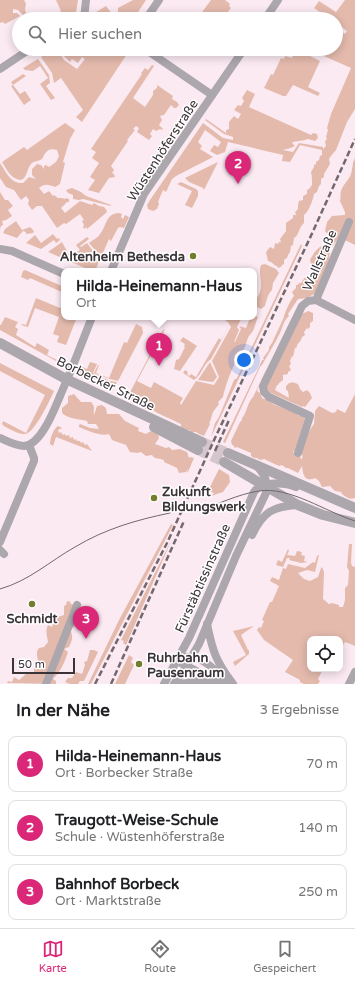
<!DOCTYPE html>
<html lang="de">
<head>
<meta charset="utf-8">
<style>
	body { margin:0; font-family:"Varela Round",sans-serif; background:#f2f2f2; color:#202124 }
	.controls { position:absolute; right:12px; bottom:12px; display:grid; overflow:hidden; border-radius:8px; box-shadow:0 2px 10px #0003 }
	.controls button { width:36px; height:36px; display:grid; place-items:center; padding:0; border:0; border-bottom:1px solid #e0e0e0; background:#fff; color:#202124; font:20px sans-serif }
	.scale { position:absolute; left:12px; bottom:10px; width:63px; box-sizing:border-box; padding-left:4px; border:2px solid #3a3337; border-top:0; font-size:11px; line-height:14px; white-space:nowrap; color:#3a3337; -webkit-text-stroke:3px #fff; paint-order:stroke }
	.you { position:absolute; left:244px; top:360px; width:14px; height:14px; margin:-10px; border:3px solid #fff; border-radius:50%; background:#1a73e8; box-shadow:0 0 0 6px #1a73e833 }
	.badge { display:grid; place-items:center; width:26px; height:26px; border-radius:50%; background:#db2777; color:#fff; font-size:13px; font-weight:700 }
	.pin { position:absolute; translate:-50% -33px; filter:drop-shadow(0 1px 2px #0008) }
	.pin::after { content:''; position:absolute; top:21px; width:14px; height:12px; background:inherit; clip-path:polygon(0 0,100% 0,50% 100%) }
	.popup { position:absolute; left:61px; top:268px; width:196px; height:52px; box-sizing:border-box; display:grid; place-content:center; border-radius:8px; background:#fff; filter:drop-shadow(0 1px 3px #0005); font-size:13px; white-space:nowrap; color:#757577 }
	.popup b { font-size:15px; color:#202124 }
	.popup::after { content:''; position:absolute; left:50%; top:100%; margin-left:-8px; border:8px solid transparent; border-top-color:#fff }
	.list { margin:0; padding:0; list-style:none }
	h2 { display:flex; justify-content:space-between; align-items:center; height:52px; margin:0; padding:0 16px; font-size:17px }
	h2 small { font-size:13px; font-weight:400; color:#757577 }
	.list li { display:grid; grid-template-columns:26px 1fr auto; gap:12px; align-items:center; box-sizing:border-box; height:56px; margin:0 8px 8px; padding:0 8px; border:1px solid #e0e0e0; border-radius:8px }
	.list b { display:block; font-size:15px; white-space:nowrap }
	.list p { margin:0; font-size:13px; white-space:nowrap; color:#757577 }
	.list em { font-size:13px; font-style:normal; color:#757577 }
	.icon { flex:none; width:22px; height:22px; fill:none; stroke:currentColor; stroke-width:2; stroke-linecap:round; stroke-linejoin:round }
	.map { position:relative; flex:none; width:355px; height:684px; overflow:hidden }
	.search { position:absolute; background:#fff; box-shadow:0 2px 10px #0003; left:12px; right:12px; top:12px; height:44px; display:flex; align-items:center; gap:10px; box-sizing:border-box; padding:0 14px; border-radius:22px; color:#757577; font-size:15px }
	.sheet { height:244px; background:#fff }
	nav { display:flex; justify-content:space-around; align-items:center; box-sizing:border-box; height:56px; border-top:1px solid #e0e0e0; background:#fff; font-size:11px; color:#757577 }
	nav a { display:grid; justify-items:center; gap:2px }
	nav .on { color:#db2777 }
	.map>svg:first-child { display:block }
</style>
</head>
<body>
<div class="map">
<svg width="355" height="684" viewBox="0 0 355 684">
	<rect width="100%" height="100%" fill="#fceaf2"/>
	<g fill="#e4baad">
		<polygon points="0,0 24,0 26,4 25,9 26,13 23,15 18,10 13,9 13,13 17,13 20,16 5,24 3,22 0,23"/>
		<polygon points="56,0 78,0 75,19 51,19 61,14 60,12 61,11"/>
		<polygon points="133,0 146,0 138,12 144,16 142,19 128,19 118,13 118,8"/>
		<polygon points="211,0 225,0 230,4 229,6 231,8 224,17 227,19 197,19"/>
		<path d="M345 0H355V109L347 122 336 150 331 156 329 159 330 164 324 174V177L321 179V184L319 186 317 192 314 194C313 200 309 211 304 215V223C298 228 300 234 294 238L293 245 291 246 290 252 288 255 287 258 284 260V264L282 265 281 267 278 268 277 266H276L271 262 268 261 266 252 270 247 274 249 275 243 278 244 279 242H281L280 239 286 231V223L293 218V215H296L295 212 298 209V205L299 201 303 200V196L307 194V190L309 189 312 185C312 180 312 176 311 172L314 167V165L316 164V162L319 160 320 156 322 155V150L300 145 290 162 282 161 283 155 228 142 225 152 217 155 210 151 214 145 218 147 221 142 205 130 198 142 202 146 200 149 213 157 176 176 172 179 166 192 163 190 158 202 159 204 157 209 153 211 148 209 147 205 150 200 203 123 223 138 233 140V137L224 134 205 120 206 119 226 133V130L229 129V122L234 116 238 119 241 114 234 110 238 105 241 106 244 101 242 98 247 90 255 94 249 107 311 135 313 133 317 134 318 138 315 141 308 139 305 140 293 142 292 143 295 146C292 148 286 149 283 150L293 152 299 143 323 147V149L326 146 325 142 327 138 326 137 328 130 327 128 331 114 351 68 308 49H336V28L345 34 347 31 336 23V19H330L314 8 319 1 336 12Z"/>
		<polygon points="106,6 113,15 111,18 113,19 94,18 93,14"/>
		<polygon points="55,49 57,49 64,60 77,69 85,59 82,57 78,63 72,59 70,62 63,55 60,49 126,49 129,51 82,122 76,117 83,110 61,78 54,83 52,73 41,57"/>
		<polygon points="296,49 320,61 308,87 320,93 318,96 293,85 286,96 283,96 264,88 271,74 273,75 281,58 284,59 285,56 292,58"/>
		<polygon points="38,59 49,75 50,83 46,86 55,98 51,100 40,84 48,78 40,66 33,71 25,70 23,68"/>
		<polygon points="152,65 154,66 133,98 145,107 153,95 153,91 157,88 157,85 173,96 172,99 177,102 179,105 176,108 174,108 171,105 164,115 160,116 162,120 159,125 163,129 162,130 160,129 156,131 153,129 150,134 152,136 149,140 137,132 139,128 136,126 133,129 135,130 127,140 128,141 111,166 114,170 112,173 114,174 115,177 109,178 99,193 88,190 95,180 90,177 99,163 92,158 96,152 91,149 142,74 141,73 145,68 148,70"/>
		<polygon points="23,74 26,76 13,85 20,94 25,91 31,100 24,105 11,86 13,85 11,82"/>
		<path d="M65 123 75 130 70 139 63 162 65 163 60 184 55 187C49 185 45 183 39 188L44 194 49 191 53 196 54 195 58 198H62V199L63 198 65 199 66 198 69 199V202H67L61 208 65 213 80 201 92 205 94 203 99 206 104 207 107 211 106 213 87 229 86 227 84 229 83 227 84 225 82 221 84 220 80 214 66 224 64 223 57 228 42 206H37L32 210 28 204 29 200 26 196 21 200 14 190 6 187 0 178V163C6 172 11 184 23 183L29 177 36 179 32 175V169L37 164 41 165 44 169V166L46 165 49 167 56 162 59 156 57 150C48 147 45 153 42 159 39 161 35 161 32 163 26 169 28 177 21 180 11 179 7 170 2 162L24 147 27 150Z"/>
		<path d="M355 158V245L347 241 338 239 330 249 329 261 320 292C310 295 308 299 298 299L288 314 289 316C283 321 283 327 280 333 275 344 268 354 262 365L260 367 226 441 225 443 223 442 259 367 262 360H264L263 358 269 350V347L272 343 284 317C284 314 291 299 294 296L292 292 296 288V285H298L299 283H301L306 276 312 277 315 276 316 270 314 265 311 264 310 260C314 252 319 245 328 244L331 242 330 237 325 231 327 222 332 216 345 215V212L340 201C341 197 340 194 341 191 343 184 349 180 351 174 353 168 352 163 355 158Z"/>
		<polygon points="218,162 204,190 203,188 189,182 185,178"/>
		<polygon points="181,182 196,189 198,191 198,196 192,208 185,205 192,191 177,184"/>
		<polygon points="72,188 81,192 86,196 111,205 111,206 83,199 79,200 73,199 73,195 68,193 66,190"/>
		<polygon points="0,192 5,200 8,200 13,206 8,210 12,216 6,220 2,221 3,225 1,226 0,229"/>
		<path d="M119 213 122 214 121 217 123 219 125 215 129 217 124 228 120 227 118 228 111 241 109 239 95 271H92L48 252 62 242 69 255 73 252 74 254 80 250 76 245 87 237 89 239 80 246 81 247 87 243 93 251 87 255 88 256 95 250 89 243C92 240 98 238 100 234 107 226 105 214 119 213Z"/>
		<polygon points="16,221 22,230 30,227 34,231 33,233 26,234 26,232 23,231 17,238 3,233 5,229"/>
		<polygon points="53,234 57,239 59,238 60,240 56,243 54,240 41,249 26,243 35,235 41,243"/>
		<polygon points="301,244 302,246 211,437 215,423 219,417 234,380 237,378"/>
		<path d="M265 264 276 269 279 273 273 283 272 290C268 293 266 302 265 306L261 309 257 307 254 308V302C267 288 257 276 261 265Z"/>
		<polygon points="25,270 64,287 64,293 30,278 28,280 21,277 23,271"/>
		<polygon points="36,298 60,308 64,307 64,317 77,317 66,345 57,342 59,336 53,334 59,317 35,308 28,327 21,325 22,324 26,325"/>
		<path d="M299 306 262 378 257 391 260 393 262 398 264 399H267C274 408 290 407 299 416H302L305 419 295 450 293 452 295 455H300L301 459H302C303 457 302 455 302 453 303 444 309 430 314 424L315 411 319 406 332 413 336 412 337 409 345 413 355 394V498C350 500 346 497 342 494L341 492 335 491 330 486 322 487 319 481 315 478C304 483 303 474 302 466L298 473 288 468H286L282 465 279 466 264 459 260 460 257 458H254L251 456V453L237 447 235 448 233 445H232L231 441 240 422 242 420V418C247 413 247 403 253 397L296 310Z"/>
		<polygon points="308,311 313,313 313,321 310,323 310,327 308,329 307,328 304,332 305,335 302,337 301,340 297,345 297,347 295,348 293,357 292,356 290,361 291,364 289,366 291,370 288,372 288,374 283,375 283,380 279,383 278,385 277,385 275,390 289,398 288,391 286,390 286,386 289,383 291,383 292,382 298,384 300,389 303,392 307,390 310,393 312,398 305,407 303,406 302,407 271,393 267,390 264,380 302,314"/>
		<path d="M254 315 258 317C256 321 255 327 253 331 252 333 250 334 249 336 246 341 246 348 242 352V354L240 355C239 359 238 360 235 363 230 373 225 387 223 397L218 402 219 404 213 412 210 422H209L210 424 204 436 199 434 196 432H191L190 430H188L181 427V424C170 418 158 415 149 407L146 409 139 406V404L135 403 133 401H132L130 400 131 397 128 396 163 330 165 329 137 381 151 388 154 382 183 398 180 403 181 405 196 381 214 385 219 377 212 361 231 327 228 322 220 317H242L237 327 239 330 234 342H235L241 329 239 326 246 328 250 318 248 317H254Z"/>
		<polygon points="5,317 18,322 15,327 18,329 16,335 35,347 37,343 49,350 47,355 57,360 56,361 0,330 0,325 1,325"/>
		<polygon points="136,324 142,327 143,333 118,381 110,379 94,373 98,365 99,365 96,373 109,378 124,342 127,343"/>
		<path d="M229 326 211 359C203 364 202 375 194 380L183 373 185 370 188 372 187 374 189 376 191 374 196 377 219 338 221 340Z"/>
		<polygon points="183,337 197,346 180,371 174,369 176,360 179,359 185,347 184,346 185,344 180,341"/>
		<polygon points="90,362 97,364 93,373 110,381 117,382 114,388 79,372 82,367 87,369"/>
		<polygon points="210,362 217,377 213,382 198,380"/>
		<path d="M0 363 54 391C50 400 34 434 25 434 19 435 10 429 4 426L2 424 3 421 26 433 45 395 0 371Z"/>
		<path d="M74 394 81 402H91C96 407 93 409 94 415L97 406 102 405 106 408 107 414H119L125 421 139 428 138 431 146 434 151 431 158 434 159 438 155 444 166 448 169 447 172 450 180 449 187 452 189 458 190 457 194 458 188 472 187 473 188 469 186 472 179 473 177 468 164 462V460C159 458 155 460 152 455L146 456 141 452 137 453 130 452 126 445 112 440 109 434C101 437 86 430 79 427V425L80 424 90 428 99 429 96 424H88L87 421C80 419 68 419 62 413V408L68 403V396Z"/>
		<path d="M58 426 62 428 58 430 59 433 61 432 63 435 65 434 66 436 69 435 70 438 73 437 74 440 76 439 77 441H80L81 443 83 442 85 445 87 444 92 451 56 437 53 446 50 444C50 439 53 429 58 426Z"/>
		<polygon points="219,469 229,475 230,482 223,492 211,496 214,493 209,491 209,489"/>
		<polygon points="171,524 173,525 91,684 88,684 119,620"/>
		<polygon points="172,539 126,645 123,643 124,641 121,640"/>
		<polygon points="349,544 352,544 351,563 352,566 355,567 355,646 345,642 343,645 340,643 340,639 310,639 310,669 323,669 318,679 320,681 318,684 304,684 300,682 300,680 285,672 293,660 264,640 257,630 259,627 261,628 264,621 262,620 270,602 272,602 279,586 270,581 272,577 279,580 283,568 286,569 288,564 305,568 313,562 315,563 317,556 319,555 315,572 307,570 298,573 304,579 310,581 318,577 321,568 322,567 324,572 323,599 329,604 332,603 339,605 339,607 343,607 345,600 345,588 348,585 349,571 347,567"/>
		<polygon points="288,549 289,551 287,555 295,556 297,551 302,552 301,555 305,556 304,561 308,562 301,563 289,560 290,558 287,558 283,567 276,565 278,560 282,562"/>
		<path d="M67 601 71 602 70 603C72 605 77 605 80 607L83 606 87 613 86 616H82L80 620 75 618 77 625 70 629C73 636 73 639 69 647L64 649 68 652C65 662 60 672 53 679L56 681V684L7 683 8 681 12 682 14 677 19 680 26 674H29L34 672V668L38 662C38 656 35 653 39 648L44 647 48 642C47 635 45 631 48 625L52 627 54 618 64 615V606L66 605Z"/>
		<polygon points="254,626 241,635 248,650 249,650 249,654 235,666 233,662 246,655 233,631"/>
		<polygon points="90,650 94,650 98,652 84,681 80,681 78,684 70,684 65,682 68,678 72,678 76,672 82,674 85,665 84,662 87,661"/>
		<polygon points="129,655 133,658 131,662 134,665 125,684 115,684"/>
	</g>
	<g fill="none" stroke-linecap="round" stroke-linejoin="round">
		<g stroke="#d5c5cd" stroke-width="10" stroke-dasharray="10 5" stroke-linecap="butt">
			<polyline points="202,442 228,453"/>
			<polyline points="198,450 224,462"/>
		</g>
		<g stroke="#aca7ad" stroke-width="8">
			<polyline points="84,19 86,0"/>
			<polyline points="146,19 159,0"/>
			<polyline points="265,19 278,0"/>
			<polyline points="145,49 212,95"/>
			<polyline points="0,69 30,49"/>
			<polyline points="0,249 12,251 64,274"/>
			<polyline points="111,271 144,194 244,49"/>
			<polyline points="316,300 355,320"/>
			<polyline points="72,368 92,317"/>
			<path d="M0 438C7 441 16 446 24 446 41 445 54 410 60 396"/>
			<polyline points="298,453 310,416 269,397 264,392 263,386 302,306 308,301 316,300 349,222"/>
			<path d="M252 535C263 512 273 506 298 505"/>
			<polyline points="0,542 34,461 34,458 29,445"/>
			<polyline points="0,550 4,554"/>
			<path d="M207 624C213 653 216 661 233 684"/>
			<path d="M187 657C203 656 214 670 226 679"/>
			<polyline points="181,663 208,677 226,684"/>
			<polyline points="46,684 77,605"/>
			<path d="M164 684 189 638 254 492C262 481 284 482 296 487"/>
			<path d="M174 684 181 675 199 644 236 556 266 493C269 482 264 474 256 465"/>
			<polyline points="182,684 197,681 213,680"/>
			<polyline points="349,684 355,672"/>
		</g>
		<g stroke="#aca7ad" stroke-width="10">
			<polyline points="0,343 66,379 202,442"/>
			<polyline points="154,427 198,450"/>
			<polyline points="228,453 355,508"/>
			<polyline points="224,462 298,505 323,515 355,523"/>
		</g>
		<g stroke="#72686d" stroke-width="1">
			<path d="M197 511C217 505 238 494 259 491 289 486 326 512 355 521"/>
			<path d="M0 589C29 581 50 561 75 547 105 529 136 520 170 513"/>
		</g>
		<g stroke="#72686d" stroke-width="2.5" stroke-dasharray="6 3" stroke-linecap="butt">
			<polyline points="215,451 229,420"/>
			<polyline points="95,684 167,543 215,438 309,240 355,139"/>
			<polyline points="111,684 184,521"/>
		</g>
		<polyline stroke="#aca7ad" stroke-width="8" points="60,396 72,368"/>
	</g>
	<g fill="#727e2c" stroke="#fff" stroke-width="1.5">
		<circle cx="193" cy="256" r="4"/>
		<circle cx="154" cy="498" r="4"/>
		<circle cx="32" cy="604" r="4"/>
		<circle cx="139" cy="664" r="4"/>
	</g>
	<g text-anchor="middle" stroke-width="3" stroke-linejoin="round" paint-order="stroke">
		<g font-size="13" fill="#3a3337" stroke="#fff">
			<text transform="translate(162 150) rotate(-57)" y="5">Wüstenhöferstraße</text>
			<text transform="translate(319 260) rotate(-66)" y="5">Wallstraße</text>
			<text transform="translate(106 383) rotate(26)" y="5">Borbecker Straße</text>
			<text transform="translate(202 578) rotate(-66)" y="5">Fürstäbtissinstraße</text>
		</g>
		<g font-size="13" font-weight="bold" fill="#3a3337" stroke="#fff" text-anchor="start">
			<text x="185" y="261" text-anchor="end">Altenheim Bethesda</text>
			<text x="162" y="496">Zukunft<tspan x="162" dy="15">Bildungswerk</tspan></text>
			<text x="32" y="623" text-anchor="middle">Schmidt</text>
			<text x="147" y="662">Ruhrbahn<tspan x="147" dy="15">Pausenraum</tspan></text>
		</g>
	</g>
</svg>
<div class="controls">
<button><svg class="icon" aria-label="locate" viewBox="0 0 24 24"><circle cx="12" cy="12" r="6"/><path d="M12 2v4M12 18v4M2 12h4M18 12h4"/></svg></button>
</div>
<div class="scale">50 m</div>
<div class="you"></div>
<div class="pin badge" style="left:159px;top:366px">1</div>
<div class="popup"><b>Hilda-Heinemann-Haus</b>Ort</div>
<div class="pin badge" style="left:238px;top:184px">2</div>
<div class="pin badge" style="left:86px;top:639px">3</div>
<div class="search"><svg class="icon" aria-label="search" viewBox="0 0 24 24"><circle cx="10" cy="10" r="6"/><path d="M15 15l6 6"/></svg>Hier suchen</div>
</div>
<section class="sheet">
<h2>In der Nähe<small>3 Ergebnisse</small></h2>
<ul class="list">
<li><span class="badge">1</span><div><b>Hilda-Heinemann-Haus</b><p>Ort · Borbecker Straße</p></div><em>70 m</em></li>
<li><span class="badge">2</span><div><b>Traugott-Weise-Schule</b><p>Schule · Wüstenhöferstraße</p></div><em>140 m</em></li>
<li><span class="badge">3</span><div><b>Bahnhof Borbeck</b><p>Ort · Marktstraße</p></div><em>250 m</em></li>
</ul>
</section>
<nav>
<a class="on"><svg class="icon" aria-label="map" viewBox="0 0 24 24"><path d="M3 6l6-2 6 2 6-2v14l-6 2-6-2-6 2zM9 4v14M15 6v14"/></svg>Karte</a>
<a><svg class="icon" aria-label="directions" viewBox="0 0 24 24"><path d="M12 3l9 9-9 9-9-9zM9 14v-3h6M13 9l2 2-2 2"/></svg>Route</a>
<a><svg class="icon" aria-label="saved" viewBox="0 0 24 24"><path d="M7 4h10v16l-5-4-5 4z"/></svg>Gespeichert</a>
</nav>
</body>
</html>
